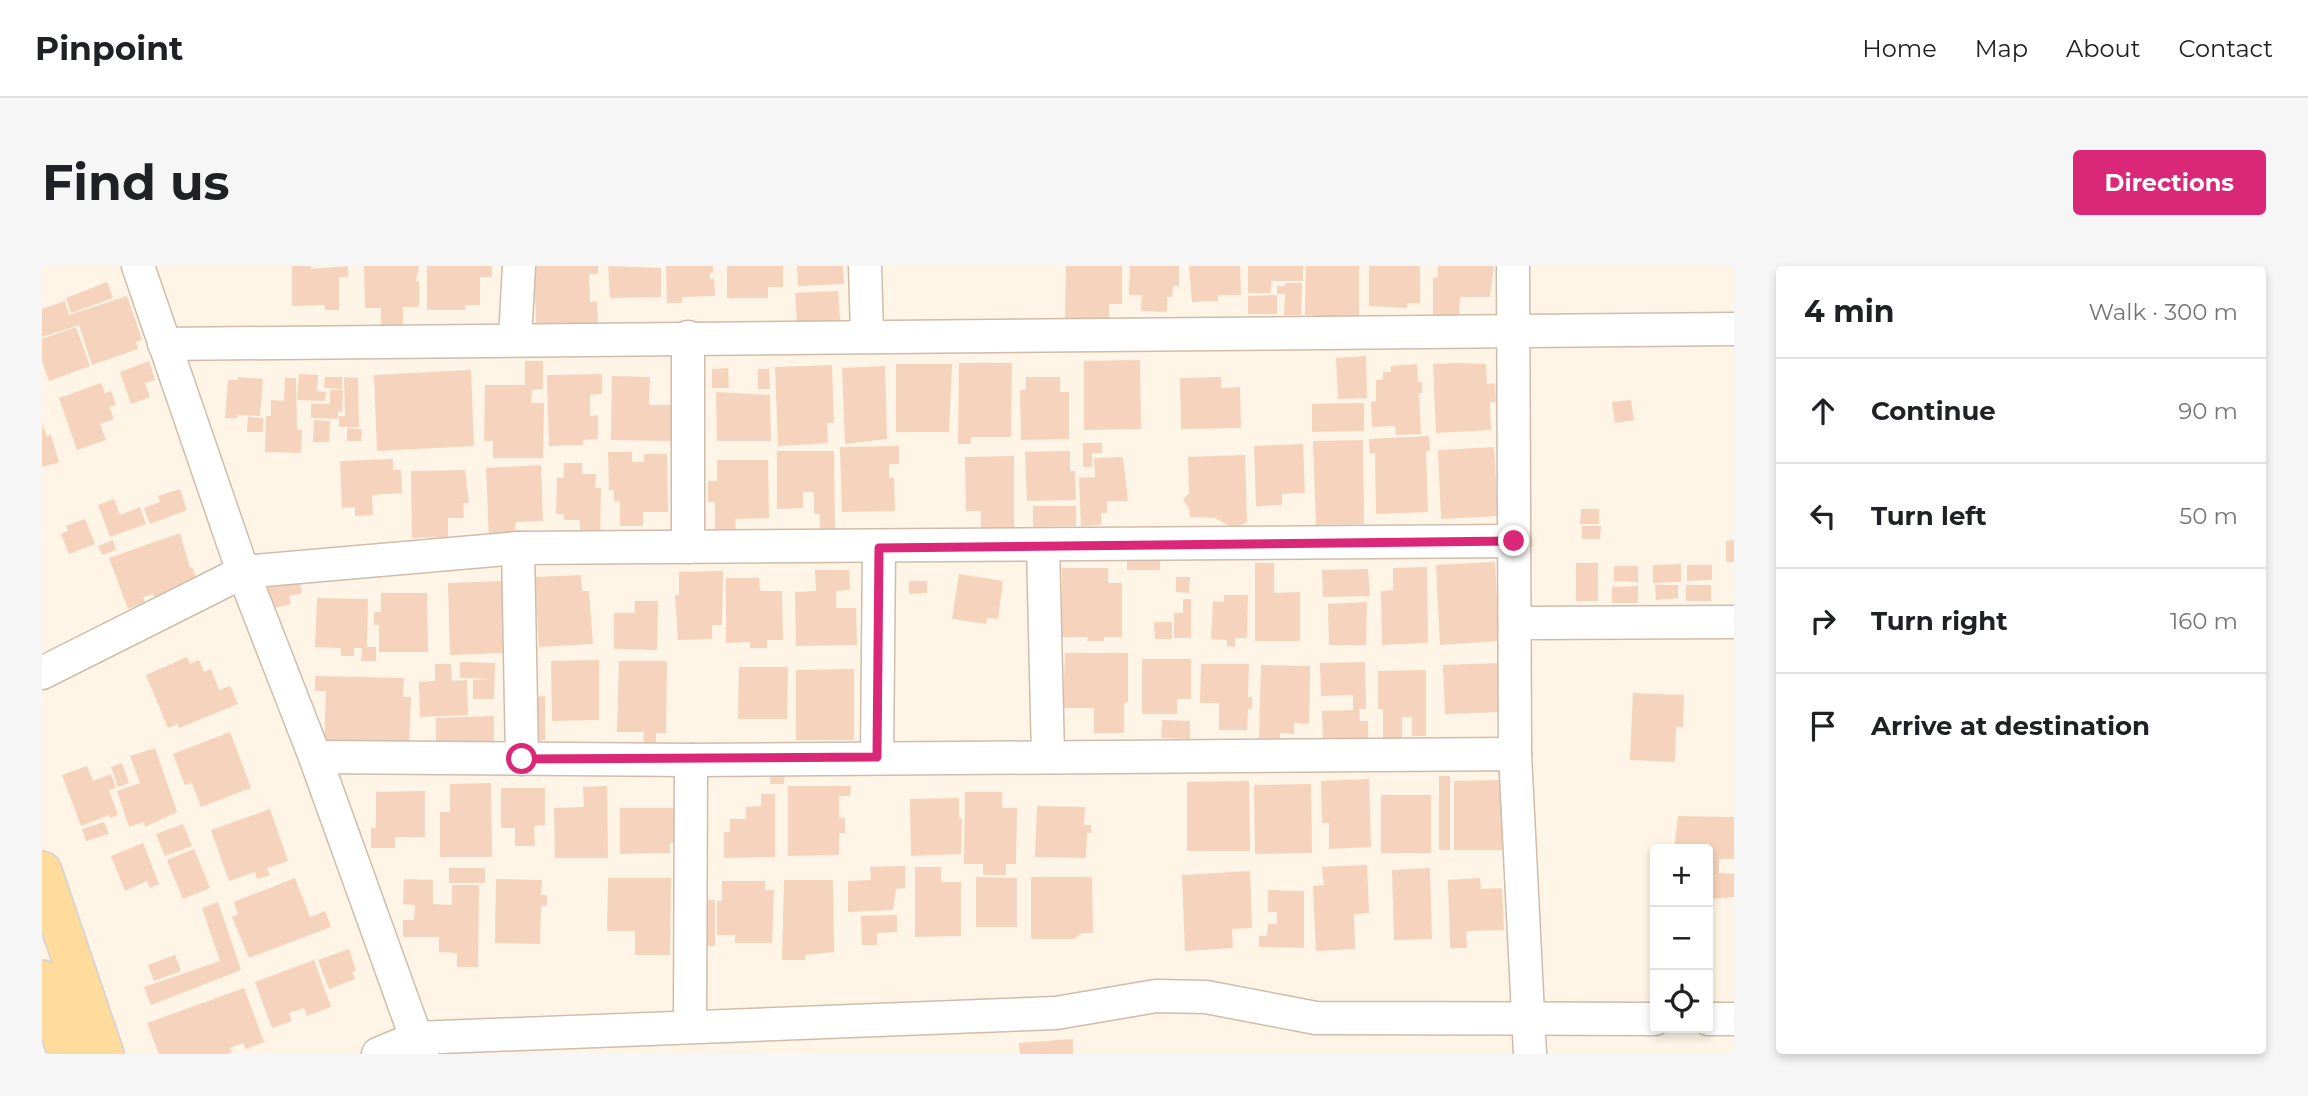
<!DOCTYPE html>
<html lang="en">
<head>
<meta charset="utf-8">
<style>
	body { margin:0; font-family:Montserrat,sans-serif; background:#f6f6f6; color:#202124 }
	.controls { position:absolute; right:21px; bottom:21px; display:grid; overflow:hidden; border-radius:7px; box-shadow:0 4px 10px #0003 }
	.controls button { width:63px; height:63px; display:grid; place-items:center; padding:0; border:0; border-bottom:2px solid #e0e0e0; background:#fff; color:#202124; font:35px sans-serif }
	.stop { position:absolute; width:21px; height:21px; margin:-16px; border:5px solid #db2777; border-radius:50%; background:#fff }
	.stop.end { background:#db2777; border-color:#fff; box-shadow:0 2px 7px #0008 }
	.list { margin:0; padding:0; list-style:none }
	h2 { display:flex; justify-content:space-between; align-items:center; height:91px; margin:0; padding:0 28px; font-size:30px }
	h2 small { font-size:23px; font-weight:400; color:#757577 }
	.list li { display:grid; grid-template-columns:46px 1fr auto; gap:21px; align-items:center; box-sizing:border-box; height:105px; padding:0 28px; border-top:2px solid #e0e0e0 }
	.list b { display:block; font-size:26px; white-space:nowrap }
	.list em { font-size:23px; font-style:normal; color:#757577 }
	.icon { flex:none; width:38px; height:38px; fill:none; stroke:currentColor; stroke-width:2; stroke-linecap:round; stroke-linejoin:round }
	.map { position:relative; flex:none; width:1692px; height:788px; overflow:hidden; border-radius:7px }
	header { display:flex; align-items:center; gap:42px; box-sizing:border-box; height:98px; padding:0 35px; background:#fff; border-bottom:2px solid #e0e0e0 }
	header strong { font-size:33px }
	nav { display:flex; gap:38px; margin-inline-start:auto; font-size:24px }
	.intro { display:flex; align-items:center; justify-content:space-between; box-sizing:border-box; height:168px; padding:0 42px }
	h1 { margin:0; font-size:49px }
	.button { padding:18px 32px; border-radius:7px; background:#db2777; color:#fff; font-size:24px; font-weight:700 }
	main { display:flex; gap:42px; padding:0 42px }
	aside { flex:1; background:#fff; border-radius:7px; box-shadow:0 4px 10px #0003 }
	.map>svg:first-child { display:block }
</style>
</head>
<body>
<header>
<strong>Pinpoint</strong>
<nav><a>Home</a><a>Map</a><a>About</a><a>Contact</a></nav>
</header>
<div class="intro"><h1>Find us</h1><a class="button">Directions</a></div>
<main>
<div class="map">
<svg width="1692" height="788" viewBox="0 0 1692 788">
	<rect width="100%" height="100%" fill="#fef5e6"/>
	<g fill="#f5d3bc">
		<polygon points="250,0 269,0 269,3 306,0 306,11 297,11 297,44 283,44 283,39 250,40"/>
		<polygon points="322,0 377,0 374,15 377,15 377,41 361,41 361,60 339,61 339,42 323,42"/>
		<polygon points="385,0 450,0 450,11 438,11 438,39 423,39 423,44 385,44"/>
		<polygon points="492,0 556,0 556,8 547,8 548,36 555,35 556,57 494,59"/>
		<polygon points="566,0 619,2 619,31 568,32"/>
		<polygon points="624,0 671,0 671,7 668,7 668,13 672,13 673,30 640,31 640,37 625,37"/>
		<polygon points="685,0 741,0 741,21 726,21 726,32 685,32"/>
		<polygon points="755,0 801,0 802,18 756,20"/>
		<polygon points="1024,0 1080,0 1080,38 1067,38 1067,56 1023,52"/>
		<polygon points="1088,0 1137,0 1137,20 1131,20 1130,31 1125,31 1125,46 1099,45 1100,29 1087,29"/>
		<polygon points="1147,0 1198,0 1199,29 1176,29 1176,35 1150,36"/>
		<polygon points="1206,0 1261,0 1261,15 1229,15 1229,27 1206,27"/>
		<polygon points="1264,0 1317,0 1317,52 1263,49"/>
		<polygon points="1327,0 1378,0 1378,37 1365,37 1365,42 1327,40"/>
		<polygon points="1396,0 1452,0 1448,31 1418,31 1417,51 1391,51 1391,12 1396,11"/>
		<polygon points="65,16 71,32 29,47 24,32"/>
		<polygon points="1243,17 1260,17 1259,49 1242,49 1243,28 1235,28 1235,20 1243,20"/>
		<polygon points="796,25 798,54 755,56 753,27"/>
		<polygon points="1235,29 1235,48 1206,48 1206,30"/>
		<polygon points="85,30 100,74 94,76 96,83 50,99 37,59 0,71 0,43 23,35 27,49"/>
		<polygon points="34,61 48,100 7,115 0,95 0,73"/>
		<polygon points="1324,90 1325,132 1296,133 1294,92"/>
		<polygon points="1098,94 1099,163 1042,164 1042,95"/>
		<polygon points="107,95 113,114 103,117 108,131 89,138 78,106"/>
		<polygon points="483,95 501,95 501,123 490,124 489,137 502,137 501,192 451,192 451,175 442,175 443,119 483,119"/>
		<polygon points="917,97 970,97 969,171 929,171 929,178 916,178"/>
		<polygon points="1415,97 1444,98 1445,118 1453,117 1454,136 1448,136 1449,164 1394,167 1391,98"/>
		<polygon points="854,98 910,98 907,166 854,166"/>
		<polygon points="1375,98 1376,116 1380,116 1380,127 1377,127 1379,168 1354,169 1353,160 1330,161 1329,136 1334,135 1334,114 1341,113 1341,106 1349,106 1349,100"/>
		<polygon points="790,99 792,157 785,157 786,177 736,180 733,101"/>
		<polygon points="843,100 845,173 803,178 800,102"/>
		<polygon points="686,102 687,122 670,122 670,103"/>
		<polygon points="716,103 727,103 728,123 716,123"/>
		<polygon points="429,104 432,180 335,185 332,109"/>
		<polygon points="257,108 276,109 275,125 284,126 283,135 255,134"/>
		<polygon points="560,108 560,128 548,129 548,150 556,149 556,173 541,174 541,179 507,180 505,109"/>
		<polygon points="570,110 608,111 607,139 630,139 629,175 569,174"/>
		<polygon points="196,111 221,113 218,150 195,149 195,152 183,152 186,114 196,114"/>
		<polygon points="283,111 300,111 300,123 282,122"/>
		<polygon points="302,111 316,112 317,161 297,161 297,150 303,150"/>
		<polygon points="984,111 1018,111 1018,126 1027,126 1027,173 979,174 978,124 984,124"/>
		<polygon points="1179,111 1179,122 1198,121 1199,162 1139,163 1138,112"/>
		<polygon points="243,112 254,112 255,164 260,164 259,187 223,186 224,150 229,150 229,134 242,135"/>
		<polygon points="59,117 63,127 69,125 74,139 67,141 72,153 58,158 64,174 35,184 17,132"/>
		<polygon points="288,124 301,124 300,147 296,144 296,153 269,152 269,138 288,138"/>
		<polygon points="674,126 728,129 729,175 675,175"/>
		<polygon points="1589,134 1592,154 1573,157 1570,136"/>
		<polygon points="1322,137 1322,165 1270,166 1270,138"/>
		<polygon points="206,151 221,152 221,166 205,166"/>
		<polygon points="272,154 288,155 287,176 271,176"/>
		<polygon points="0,158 5,170 9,169 17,196 0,201"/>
		<polygon points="305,162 320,163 319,175 305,175"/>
		<polygon points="1387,170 1388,185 1384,185 1386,246 1334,248 1333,187 1328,188 1327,173"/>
		<polygon points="1321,174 1322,258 1274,259 1271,175"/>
		<polygon points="1041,177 1060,177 1060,187 1050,187 1050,201 1041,201"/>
		<polygon points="1261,178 1263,227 1240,228 1240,239 1214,240 1212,180"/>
		<polygon points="857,180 857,198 847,198 847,212 852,212 853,245 800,246 798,181"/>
		<polygon points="1452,181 1456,250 1399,253 1396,184"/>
		<polygon points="735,185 792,185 793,265 778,265 778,248 772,248 772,226 761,226 761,242 735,243"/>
		<polygon points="1028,185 1028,205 1033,205 1034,234 985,235 983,186"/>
		<polygon points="566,186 590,186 590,196 602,196 602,188 625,188 626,246 601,246 601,260 578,260 578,235 572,235 572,224 567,224"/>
		<polygon points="1203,189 1205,256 1193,263 1173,252 1148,251 1147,242 1141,234 1147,227 1146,191"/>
		<polygon points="972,190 972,263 939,264 939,245 924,245 923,191"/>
		<polygon points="1081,191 1086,235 1065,235 1065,247 1059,247 1059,259 1039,260 1037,212 1053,211 1052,192"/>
		<polygon points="351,193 351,204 359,204 360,227 330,229 331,249 313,250 313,241 300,242 298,195"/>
		<polygon points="675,194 726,194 727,252 693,253 694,268 673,268 673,236 666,236 666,215 675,215"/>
		<polygon points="522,197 540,197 540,208 554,208 553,222 559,222 558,273 538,272 538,254 522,254 522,248 514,248 515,212 522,212"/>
		<polygon points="499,199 501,255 473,256 474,273 447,274 444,202"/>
		<polygon points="423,204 427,237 421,237 422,252 406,252 406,271 370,272 369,205"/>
		<polygon points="138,223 145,244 108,258 102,242 118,236 116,230"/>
		<polygon points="72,233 78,249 98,241 104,258 68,271 56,239"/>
		<polygon points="991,240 1034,240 1034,260 991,261"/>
		<polygon points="1539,243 1557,243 1557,258 1538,258"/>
		<polygon points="43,253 53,278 27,288 19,268 26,265 24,260"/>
		<polygon points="1540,260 1559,260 1558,273 1540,273"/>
		<polygon points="138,267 148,302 150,301 157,320 114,336 111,328 101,331 103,336 86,343 67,292"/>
		<polygon points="71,274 74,284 60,289 56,280"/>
		<polygon points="1692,274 1692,296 1684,296 1684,275"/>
		<rect x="1085" y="291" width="33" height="13"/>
		<polygon points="1453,296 1457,375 1398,379 1394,299"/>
		<polygon points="1213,297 1232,297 1232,327 1258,326 1258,375 1213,375"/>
		<rect x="1534" y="297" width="22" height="38"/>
		<polygon points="1639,298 1639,316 1611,317 1611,299"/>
		<polygon points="1645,299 1670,299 1670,314 1645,315"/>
		<polygon points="1572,300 1596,300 1596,316 1572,315"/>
		<polygon points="1385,301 1386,377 1340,379 1339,325 1351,324 1351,302"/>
		<polygon points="1020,302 1066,302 1066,317 1080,317 1080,371 1062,371 1062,375 1045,375 1046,371 1020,371"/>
		<polygon points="1326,303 1328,330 1281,331 1280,304"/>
		<polygon points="773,304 807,304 808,324 794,325 794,342 814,342 815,379 754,380 753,326 774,325"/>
		<polygon points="681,305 680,359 670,359 670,373 636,374 633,329 637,329 637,306"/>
		<polygon points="917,308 961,315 956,353 945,352 944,358 910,353"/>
		<polygon points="256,309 260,327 247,330 249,338 228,343 223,317"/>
		<polygon points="539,309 540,325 547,325 551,378 497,381 493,311"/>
		<polygon points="1134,311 1148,311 1147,327 1134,326"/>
		<polygon points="684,312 717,312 718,325 740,325 741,374 725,374 725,382 708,382 708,376 684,377"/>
		<polygon points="462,315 464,387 408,389 406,317"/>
		<polygon points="867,315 885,315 885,327 867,328"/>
		<polygon points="1613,319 1636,319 1636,332 1614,334"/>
		<rect x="1644" y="319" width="25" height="16"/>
		<polygon points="1596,320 1596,337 1570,337 1570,321"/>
		<polygon points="339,327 385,327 386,386 337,386 337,359 332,359 332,346 339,346"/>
		<polygon points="1182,329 1206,329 1205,372 1193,372 1193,381 1185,380 1185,374 1169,373 1171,335 1182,336"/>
		<polygon points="275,332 326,333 325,381 334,381 334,395 319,395 320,382 312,382 312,390 299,390 299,382 273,381"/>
		<polygon points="1141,333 1149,333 1149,372 1132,372 1132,347 1141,347"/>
		<polygon points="593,335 616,335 615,384 572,383 572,347 593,347"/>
		<polygon points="1325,336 1324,379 1287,379 1286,338"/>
		<polygon points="1112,356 1130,356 1130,373 1113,373"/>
		<polygon points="1023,387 1086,387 1086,436 1082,437 1082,467 1052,467 1052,442 1021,442"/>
		<polygon points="145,391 148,398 157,394 162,406 169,403 177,424 188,420 196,438 137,462 136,458 126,462 104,409"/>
		<polygon points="1100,393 1149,393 1149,433 1135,433 1135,448 1100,448"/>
		<polygon points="557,394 557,454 510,455 509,395"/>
		<polygon points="577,395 625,395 624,467 614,467 614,480 601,480 602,466 575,466"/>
		<polygon points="418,396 453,397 452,433 431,433 431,414 449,413 418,412"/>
		<polygon points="1323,396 1324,443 1317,443 1318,455 1326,455 1326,473 1281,474 1280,445 1311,444 1311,429 1279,430 1278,397"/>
		<polygon points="1458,397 1459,446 1403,448 1401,399"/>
		<polygon points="393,398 409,398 410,415 425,414 426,449 378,451 377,416 393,415"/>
		<polygon points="1159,398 1207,398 1206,431 1210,431 1210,443 1206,443 1205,464 1177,464 1177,437 1158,437"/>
		<polygon points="1219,399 1268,400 1267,458 1252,457 1252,468 1238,467 1238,473 1217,472"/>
		<polygon points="697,401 746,401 745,453 696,453"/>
		<polygon points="812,403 812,474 754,474 754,404"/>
		<polygon points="1384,404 1384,470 1370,470 1370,451 1360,451 1360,474 1341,474 1341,443 1336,443 1336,405"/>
		<polygon points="273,410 362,412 361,431 369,431 367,480 282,485 284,425 273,425"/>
		<polygon points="1591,427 1642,429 1641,461 1634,461 1633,496 1588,494"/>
		<polygon points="503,430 503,474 490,475 490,431"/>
		<polygon points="452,450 452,476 394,477 394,452"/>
		<polygon points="1120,454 1148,455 1148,473 1119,472"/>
		<polygon points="188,466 209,522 159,541 150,517 143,519 131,488"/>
		<polygon points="113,482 135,546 103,561 102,556 87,561 75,525 98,517 88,490"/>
		<polygon points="80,497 87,517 76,521 69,501"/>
		<polygon points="45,500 51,515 69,508 74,522 67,524 76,549 68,552 67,549 39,560 20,509"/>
		<polygon points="729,508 743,508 742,518 728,518"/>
		<rect x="1397" y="510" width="11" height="74"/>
		<polygon points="1327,513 1329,581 1287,583 1287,557 1280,557 1279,515"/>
		<polygon points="1462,514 1462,584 1412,584 1412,515"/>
		<polygon points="1207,515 1208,585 1145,585 1145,516"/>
		<polygon points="449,517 450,591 398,591 398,546 408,546 408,518"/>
		<polygon points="1269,518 1270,587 1213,588 1212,519"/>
		<polygon points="565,520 566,592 513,592 512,542 542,541 541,521"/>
		<polygon points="746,520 809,520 808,530 797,530 797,552 803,552 803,567 797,567 797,589 746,590"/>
		<polygon points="459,522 503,522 503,559 492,560 493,580 473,580 473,562 459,562"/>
		<polygon points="383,525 383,571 353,571 353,582 329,582 329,562 334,562 334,526"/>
		<polygon points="923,526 960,526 960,542 975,542 974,598 964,598 964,609 941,609 941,598 922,598"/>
		<polygon points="719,528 733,528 733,591 682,592 682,566 688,566 688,553 704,553 704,541 719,540"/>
		<rect x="1339" y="529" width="50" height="58"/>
		<polygon points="917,532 917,552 920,553 919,588 869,590 868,533"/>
		<polygon points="995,540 1043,541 1042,559 1049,559 1049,567 1045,567 1044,592 993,591"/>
		<polygon points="578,542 638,542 638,577 628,577 628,587 578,588"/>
		<polygon points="228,543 246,595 225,602 228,609 215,613 213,606 187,615 169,564"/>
		<polygon points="1636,550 1692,551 1692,593 1677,593 1677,607 1692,608 1692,631 1669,633 1666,583 1632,583"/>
		<polygon points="62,556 67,568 44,575 40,563"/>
		<polygon points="141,558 150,580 123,590 114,568"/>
		<polygon points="101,577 117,618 108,622 105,615 83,625 69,590"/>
		<polygon points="152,583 168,622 141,633 125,594"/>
		<polygon points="1325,599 1327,647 1312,648 1313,683 1274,685 1271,620 1282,619 1280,601"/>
		<polygon points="863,600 863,622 854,623 851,644 806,646 806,615 829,614 828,601"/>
		<polygon points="873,601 899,601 899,616 919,616 919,670 873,671"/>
		<rect x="407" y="602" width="36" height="15"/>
		<polygon points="1388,602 1390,673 1352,674 1350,604"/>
		<polygon points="1208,605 1210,662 1190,663 1191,682 1143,685 1140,609"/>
		<polygon points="934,611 975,612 975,661 934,661"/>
		<polygon points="989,611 1050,611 1051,667 1040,667 1032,673 989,673"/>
		<polygon points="253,612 268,651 283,645 289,661 207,692 190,651 196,648 192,636"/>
		<polygon points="566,612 629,612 628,689 593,689 593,665 565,665"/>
		<polygon points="1438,612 1439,623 1460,622 1462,664 1424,665 1425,682 1408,682 1406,614"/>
		<polygon points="362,613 391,614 391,638 410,639 410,619 437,619 436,701 415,701 415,687 397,686 397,671 361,671 361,654 372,654 373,639 361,638"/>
		<polygon points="454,613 500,614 499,629 505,629 505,640 499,640 498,678 453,677"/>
		<polygon points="742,614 791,614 792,686 763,689 763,694 740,694"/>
		<polygon points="680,615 723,615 723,624 732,624 730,677 693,677 693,669 675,669 675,635 680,635"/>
		<polygon points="1226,624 1262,625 1262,682 1217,681 1217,670 1225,670 1226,658 1235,658 1235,646 1226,646"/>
		<polygon points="658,634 673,634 673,680 659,680"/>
		<polygon points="176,636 199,704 109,739 102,721 178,695 160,642"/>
		<polygon points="855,649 855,666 835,667 835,679 820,679 819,650"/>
		<polygon points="307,683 314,705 310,706 313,713 287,723 276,694"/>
		<polygon points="133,689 139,705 112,715 106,699"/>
		<polygon points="272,694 289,741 265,750 262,742 247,747 250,755 230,762 213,716"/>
		<polygon points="202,722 222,776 204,783 201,777 188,782 190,786 185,788 117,788 105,757"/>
		<polygon points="1031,773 1031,788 978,788 977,777"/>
	</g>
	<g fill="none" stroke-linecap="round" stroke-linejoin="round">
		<defs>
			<g id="minor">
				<polyline points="96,0 201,306 273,491 380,788"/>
				<polyline points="823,0 825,69"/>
				<polyline points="1471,0 1473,488 1488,788"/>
				<polyline points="646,71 646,281"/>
				<polyline points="473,73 477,0"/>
				<polyline points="122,78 1692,63"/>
				<polyline points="1001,279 1006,491"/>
				<polyline points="476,282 480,493"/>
				<polyline points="1474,357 1692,356"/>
				<polyline points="0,407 201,306 476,282 1472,275"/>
				<polyline points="273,491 649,494 1473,488"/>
				<polyline points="835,491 837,282"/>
				<polyline points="1666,753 1692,753"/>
				<polyline points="648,759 649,494"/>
				<polyline points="336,788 374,772 1014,747 1114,730 1164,731 1274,752 1613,753"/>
			</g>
			<g id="primary">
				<polyline points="0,605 62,788"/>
				<polyline points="0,714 26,788"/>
			</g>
		</defs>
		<use href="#minor" stroke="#d0bcab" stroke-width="35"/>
		<use href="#primary" stroke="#dcd4d0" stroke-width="42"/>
		<use href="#minor" stroke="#fff" stroke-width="32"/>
		<use href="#primary" stroke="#ffdb9c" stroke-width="38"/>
	</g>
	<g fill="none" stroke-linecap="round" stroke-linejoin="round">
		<polyline stroke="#db2777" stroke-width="9" points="480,493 835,491 837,282 1472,275"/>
	</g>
</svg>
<div class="controls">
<button>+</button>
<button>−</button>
<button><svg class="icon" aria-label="locate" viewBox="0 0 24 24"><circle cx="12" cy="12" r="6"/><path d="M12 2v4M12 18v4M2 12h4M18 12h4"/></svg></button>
</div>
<div class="stop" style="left:480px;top:493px"></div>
<div class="stop end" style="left:1472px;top:275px"></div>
</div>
<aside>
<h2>4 min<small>Walk · 300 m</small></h2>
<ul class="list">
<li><svg class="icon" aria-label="ahead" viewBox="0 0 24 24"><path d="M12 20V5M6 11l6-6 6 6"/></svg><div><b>Continue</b></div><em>90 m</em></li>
<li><svg class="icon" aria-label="left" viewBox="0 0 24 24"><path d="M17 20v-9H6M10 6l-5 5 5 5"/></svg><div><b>Turn left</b></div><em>50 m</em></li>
<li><svg class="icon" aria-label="right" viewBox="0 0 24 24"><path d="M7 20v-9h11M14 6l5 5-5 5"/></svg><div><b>Turn right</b></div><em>160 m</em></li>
<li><svg class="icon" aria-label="arrive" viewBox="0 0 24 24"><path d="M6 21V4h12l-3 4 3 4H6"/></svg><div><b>Arrive at destination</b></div></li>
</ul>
</aside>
</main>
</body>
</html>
